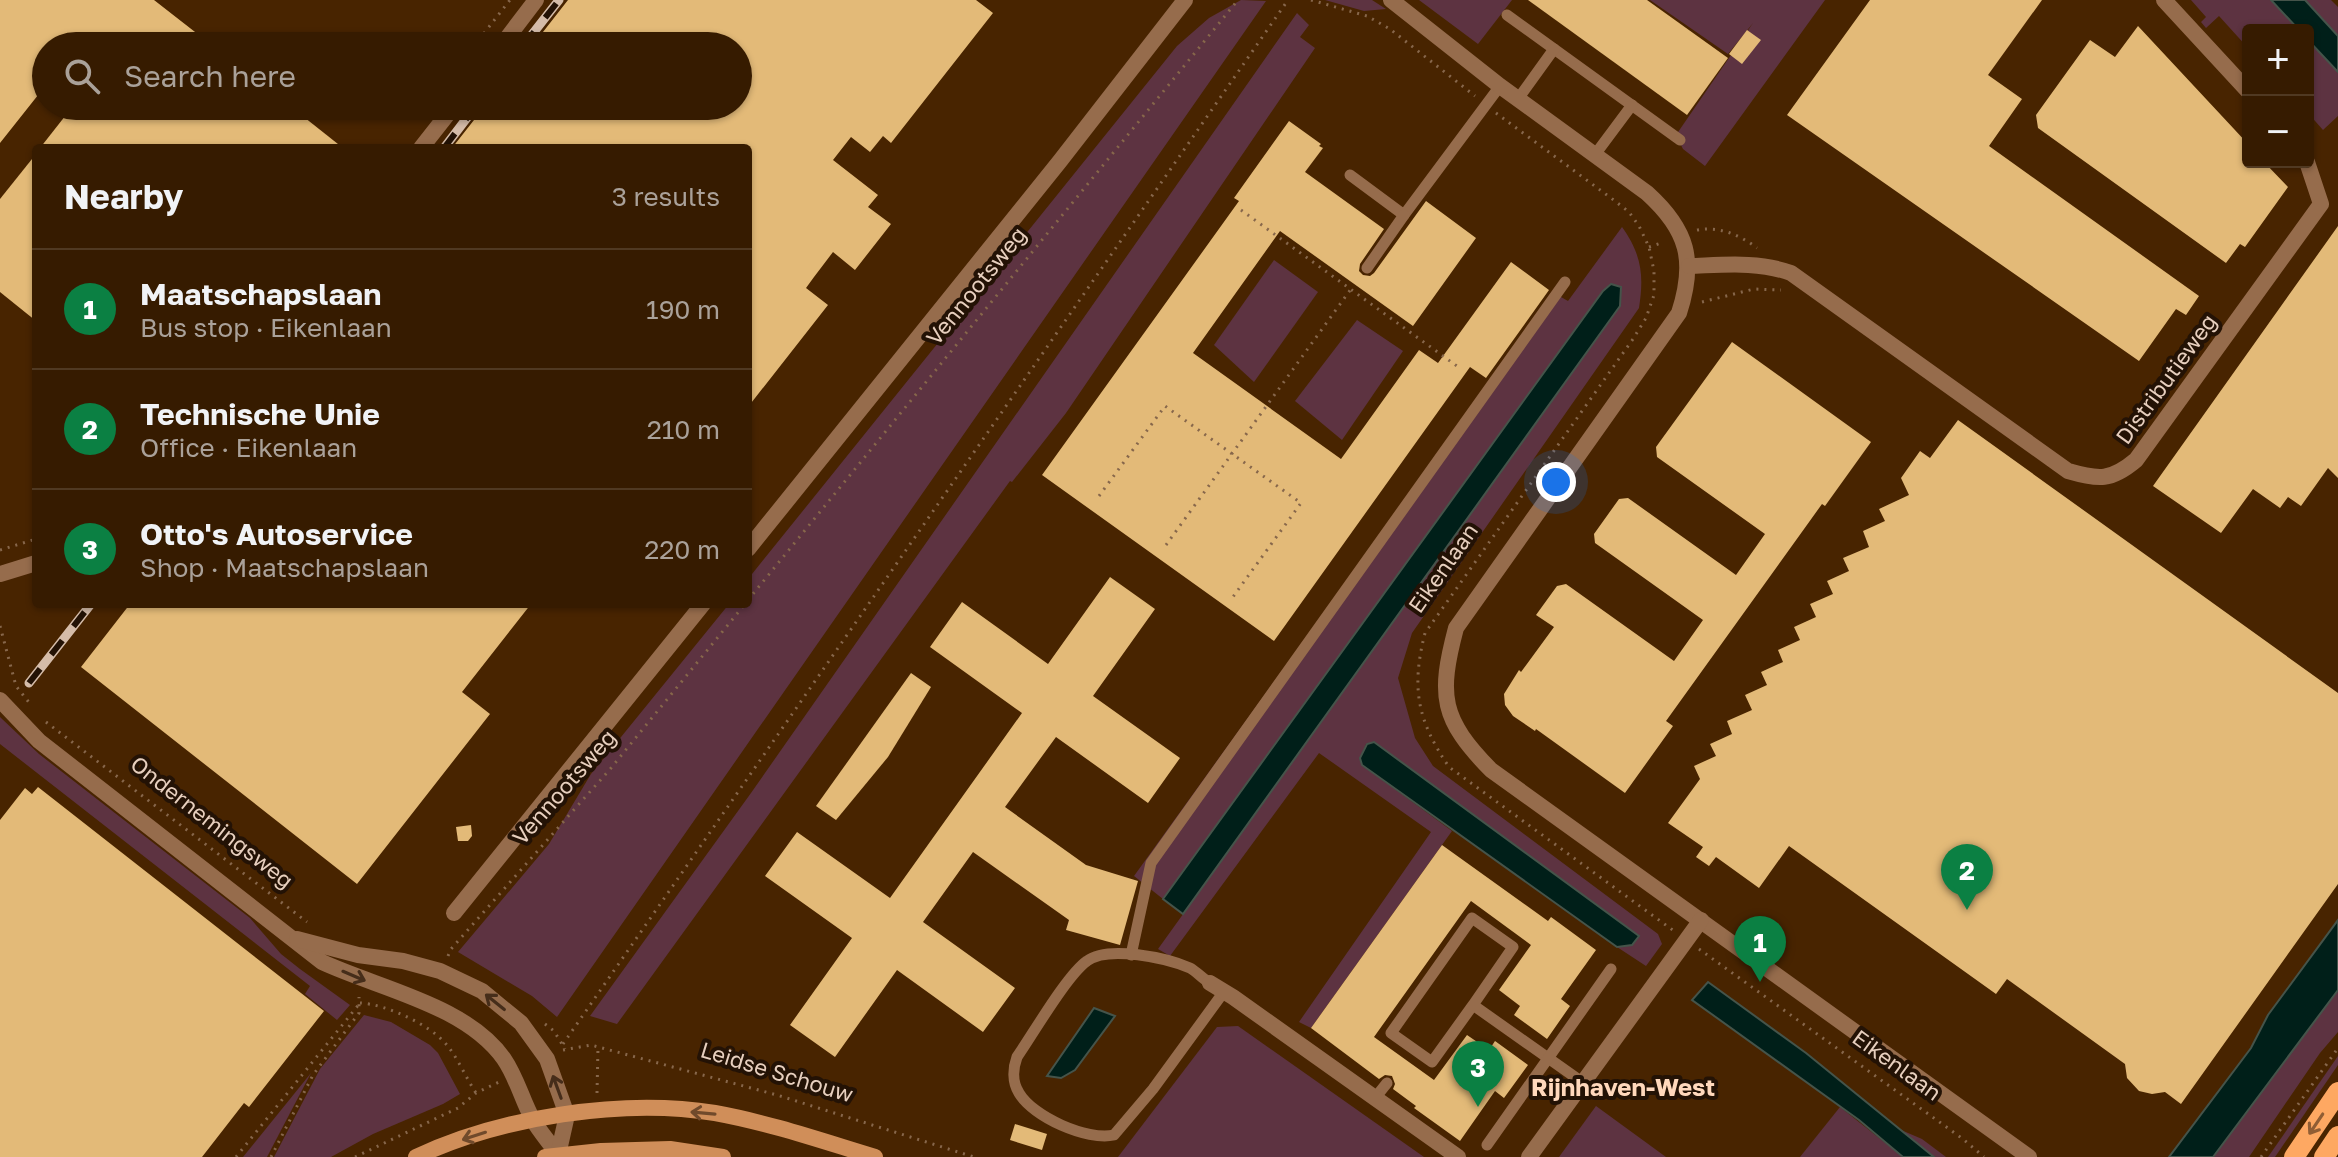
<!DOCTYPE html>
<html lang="en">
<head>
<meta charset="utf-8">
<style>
	body { margin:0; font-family:"Golos Text",sans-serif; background:#3d240a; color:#f1f3f6 }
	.controls { position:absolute; right:24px; top:24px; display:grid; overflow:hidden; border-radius:8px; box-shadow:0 2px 6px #0004 }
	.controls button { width:72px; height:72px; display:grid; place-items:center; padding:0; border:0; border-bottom:2px solid #503922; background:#361b00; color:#f1f3f6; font:40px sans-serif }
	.you { position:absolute; left:1556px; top:482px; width:28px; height:28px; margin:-20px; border:6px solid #fff; border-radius:50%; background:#1a73e8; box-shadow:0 0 0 12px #1a73e833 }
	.badge { display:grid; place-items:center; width:52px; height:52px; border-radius:50%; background:#0b8043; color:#fff; font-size:26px; font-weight:700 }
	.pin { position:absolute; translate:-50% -66px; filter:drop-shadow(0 2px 4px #0008) }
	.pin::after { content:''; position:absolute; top:42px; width:28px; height:24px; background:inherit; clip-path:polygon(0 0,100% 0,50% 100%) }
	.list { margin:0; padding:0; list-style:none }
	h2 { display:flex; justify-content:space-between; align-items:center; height:104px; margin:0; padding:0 32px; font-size:34px }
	h2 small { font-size:26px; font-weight:400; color:#aaa199 }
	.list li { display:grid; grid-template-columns:52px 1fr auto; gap:24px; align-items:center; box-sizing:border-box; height:120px; padding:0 32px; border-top:2px solid #503922 }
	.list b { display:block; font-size:30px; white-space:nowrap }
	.list p { margin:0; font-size:26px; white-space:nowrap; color:#aaa199 }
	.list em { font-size:26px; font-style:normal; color:#aaa199 }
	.icon { flex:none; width:44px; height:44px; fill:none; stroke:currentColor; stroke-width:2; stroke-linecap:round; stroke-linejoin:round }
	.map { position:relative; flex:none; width:2338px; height:1157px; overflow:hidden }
	.search { position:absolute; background:#361b00; box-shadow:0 2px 6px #0004; left:32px; top:32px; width:720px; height:88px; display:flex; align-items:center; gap:20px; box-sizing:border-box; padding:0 28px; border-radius:44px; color:#aaa199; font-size:30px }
	.panel { position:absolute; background:#361b00; box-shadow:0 2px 6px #0004; left:32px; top:144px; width:720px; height:464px; border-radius:8px }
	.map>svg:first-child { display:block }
</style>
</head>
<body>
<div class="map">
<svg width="2338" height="1157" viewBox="0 0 2338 1157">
	<rect width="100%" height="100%" fill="#482400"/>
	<g fill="#5d3341">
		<polygon points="1241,0 1266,1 557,1017 532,996 458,952 549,844 591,774 729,604 748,604 748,579 1177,46 1209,18"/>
		<polygon points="1325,0 1372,0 1386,9 1364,11"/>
		<polygon points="1419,0 1512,0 1478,44"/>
		<polygon points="1650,0 1825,0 1705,166 1683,149 1676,135 1753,23 1728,54"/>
		<polygon points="2191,0 2271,0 2299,30 2248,30 2248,48 2219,16 2206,28 2201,22 2206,17"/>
		<polygon points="2305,0 2331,0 2338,7 2338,36"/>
		<polygon points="1297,13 1309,25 1300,37 1315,48 1066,413 1012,482 1010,481 617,1024 590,1016 751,793"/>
		<polygon points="2308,40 2338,72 2338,116 2323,130 2308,113"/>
		<path d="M1622 227C1642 255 1644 276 1639 308L1412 633 1398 678 1415 738 1433 766 1658 934 1662 944 1646 966 1617 947 1632 945 1639 936 1374 742 1366 744 1360 758 1362 765 1452 831 1311 1028 1299 1022 1431 832 1319 753 1170 956 1158 949 1620 306 1621 295 1611 284 1603 291 1163 899 1134 876 1554 293 1568 301Z"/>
		<polygon points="1274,260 1318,292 1254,382 1214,345"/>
		<polygon points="1357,320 1403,351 1342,440 1295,401"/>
		<polygon points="0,717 39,754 250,918 281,954 300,969 350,1005 337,1020 305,994 310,986 0,744"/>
		<polygon points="2338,990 2338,1032 2320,1053 2249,1157 2213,1157"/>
		<polygon points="364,1015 391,1022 430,1045 438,1053 460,1094 443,1104 373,1134 331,1157 274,1157 320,1069"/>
		<polygon points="1238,1026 1424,1157 1118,1157 1217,1027"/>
		<polygon points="2338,1056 2338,1065 2275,1157 2268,1157"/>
		<polygon points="311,1073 267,1157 243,1157"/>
		<polygon points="1596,1106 1666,1157 1559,1157"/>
		<polygon points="1840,1107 1903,1157 1800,1157"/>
		<polygon points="1901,1130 1922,1139 1946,1157 1934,1157"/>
	</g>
	<g fill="#001f19" stroke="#45544a" stroke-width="2">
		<polygon points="2271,0 2305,0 2338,36 2338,72 2308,40 2308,30 2299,30"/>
		<polygon points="1611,284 1621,287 1620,306 1183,914 1163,899 1603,291"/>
		<polygon points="1374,742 1639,936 1632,945 1617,947 1362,765 1360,758 1367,744"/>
		<polygon points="2338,920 2338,990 2213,1157 2169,1157 2251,1048 2268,1015"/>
		<polygon points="1708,982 1806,1053 1934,1157 1903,1157 1859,1120 1692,1000"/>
		<polygon points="1094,1008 1115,1016 1075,1070 1061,1078 1047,1076"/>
	</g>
	<g fill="#e3ba78">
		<polygon points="0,0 154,0 213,46 46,46 46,85 0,143"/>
		<polygon points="568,0 976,0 993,13 891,143 883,136 870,152 851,137 833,160 878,195 868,207 891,224 855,270 833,252 814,277 806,288 828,305 748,407 748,148 452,148 485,106 738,106 738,46 532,46"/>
		<polygon points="1528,0 1647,0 1728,58 1687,115"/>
		<polygon points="1870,0 2042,0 1988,75 2022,99 1989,146 2199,296 2186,315 2176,309 2139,361 1787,115"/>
		<polygon points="2138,26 2248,144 2248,162 2264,162 2288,187 2245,247 2240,244 2226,263 2038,128 2036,115 2090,40 2115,57"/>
		<polygon points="1747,30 1761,40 1742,64 1729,54"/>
		<polygon points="73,106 290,106 343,148 40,148"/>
		<polygon points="1289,121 1321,144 1319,146 1323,148 1305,172 1384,229 1360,264 1359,271 1363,275 1370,276 1374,273 1426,201 1476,238 1413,326 1280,231 1193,353 1341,459 1419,350 1438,363 1511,262 1549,290 1486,378 1470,367 1274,641 1042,475 1239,201 1234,198"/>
		<polygon points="36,154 36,321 0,292 0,199"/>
		<polygon points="2338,226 2338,478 2328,468 2301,506 2288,497 2280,508 2253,489 2221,533 2153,486"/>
		<polygon points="1732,342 1871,442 1825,506 1822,504 1666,721 1673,726 1625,793 1536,729 1535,731 1513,716 1505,705 1504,694 1519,670 1521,672 1554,627 1536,615 1557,586 1566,584 1674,661 1703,620 1595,543 1594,534 1619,499 1628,498 1736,575 1765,534 1657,457 1656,447"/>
		<polygon points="1958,420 2338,693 2338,884 2181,1104 2165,1092 2152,1094 2139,1091 2127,1078 2125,1064 2007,979 1996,994 1789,846 1759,888 1716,857 1709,866 1696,857 1703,847 1668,823 1700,779 1694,766 1716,756 1710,744 1732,734 1727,721 1752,710 1745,695 1767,685 1761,672 1783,662 1778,650 1800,640 1794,627 1816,617 1810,604 1833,594 1827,581 1849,571 1843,558 1869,547 1863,531 1885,521 1879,509 1909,495 1901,478 1920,451 1930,458"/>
		<polygon points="1110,577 1155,609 1093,696 1180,758 1148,803 1056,737 1005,807 1086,865 1138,881 1120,945 1066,930 1069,920 973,852 923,922 1015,988 983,1032 897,970 835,1057 790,1025 852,938 765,876 797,832 890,898 1022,713 930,647 962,602 1048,664"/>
		<polygon points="130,604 531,604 462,692 490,714 357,884 81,667"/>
		<polygon points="911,673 931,687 888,757 836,820 816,806"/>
		<polygon points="38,787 324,1011 249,1107 244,1103 202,1157 0,1157 0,820 25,788 32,794"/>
		<polygon points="471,825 472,836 468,841 458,841 456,827"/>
		<polygon points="1442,845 1548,921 1551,917 1596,950 1561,999 1570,1006 1547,1039 1514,1015 1520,1006 1499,990 1531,945 1471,901 1374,1037 1434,1080 1467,1035 1489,1050 1495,1041 1528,1065 1504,1098 1495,1091 1460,1141 1414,1108 1416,1106 1393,1089 1395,1084 1392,1076 1385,1075 1379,1079 1311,1028"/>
		<polygon points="1015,1124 1047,1134 1042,1150 1010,1140"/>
	</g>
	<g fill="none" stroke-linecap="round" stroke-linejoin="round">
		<g stroke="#87674b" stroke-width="3" stroke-dasharray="2 6" stroke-linecap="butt">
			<polyline points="1311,0 1367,16 1390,29 1475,96"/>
			<polyline points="474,46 510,0"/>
			<path d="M1496 113 1615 201 1629 212 1639 226 1649 247 1654 271V295L1646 318 1633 339 1425 633C1411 688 1417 720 1449 767L1674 931"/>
			<polyline points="1241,210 1461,369"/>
			<path d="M1697 230C1719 226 1740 235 1757 248"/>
			<polyline points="1649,247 1664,242"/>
			<polyline points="1702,302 1754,289 1781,290"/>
			<polyline points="1099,496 1165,406 1301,503 1230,601"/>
			<polyline points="1166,545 1351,289"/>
			<polyline points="0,550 36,539"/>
			<polyline points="748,600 1238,0"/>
			<polyline points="0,626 16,686 31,705"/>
			<polyline points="46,722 307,922"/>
			<polyline points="1699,949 1963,1139 1984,1157"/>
			<polyline points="448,956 451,949 611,768 745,604"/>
			<path d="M360 1003C385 1004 429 1024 446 1044 458 1058 466 1078 476 1093"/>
			<polyline points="545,1024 554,1031 565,1049"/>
			<polyline points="563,1044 1288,0"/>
			<polyline points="563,1050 591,1045 777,1095 974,1157"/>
			<polyline points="597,1093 598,1047"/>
			<polyline points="236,1157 360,1003"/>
			<polyline points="271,1157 313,1075 359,1013 359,997"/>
			<polyline points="355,1157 458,1108 476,1093 499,1082"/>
			<polyline points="2261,1157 2338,1048"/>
		</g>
		<g stroke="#966c4c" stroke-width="11">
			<polyline points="1507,15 1680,140"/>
			<polyline points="1518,99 1554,49"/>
			<polyline points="1594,156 1632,105"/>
			<polyline points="1350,175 1404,215 1500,86"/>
			<polyline points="1367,268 1404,215"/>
			<polyline points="1131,955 1151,863 1565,282"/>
			<path d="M1210 983C1203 979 1197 972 1190 968 1167 958 1108 945 1087 961 1067 975 1033 1034 1017 1057 1013 1068 1012 1082 1019 1093 1033 1117 1087 1141 1114 1135L1153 1089 1223 993"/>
			<polyline points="1473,1005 1513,947 1472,918 1391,1033 1432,1062 1473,1005 1582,1082"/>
			<polyline points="1375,1098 1387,1083"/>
			<polyline points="1487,1145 1611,969"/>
		</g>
		<g stroke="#966c4c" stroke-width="16">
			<path d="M1391 0 1500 86 1647 193C1688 230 1696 261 1679 313L1456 628C1438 696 1441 719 1491 770L2029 1157"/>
			<polyline points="2164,0 2248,91"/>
			<polyline points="501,46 536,0"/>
			<polyline points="421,148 454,106"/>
			<path d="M1689 266C1723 265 1758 261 1791 273L2068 471C2099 480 2111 481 2136 460L2321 204 2307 162"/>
			<polyline points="748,549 1060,161 1185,0"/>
			<polyline points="0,574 36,563"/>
			<path d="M0 700 39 741 322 962C380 989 466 1005 504 1059 517 1078 522 1100 533 1120 540 1132 550 1143 558 1155"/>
			<polyline points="454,913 703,604"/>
			<polyline points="297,939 358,955 403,961 440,971 482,991 521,1023 547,1059 567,1115 558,1155"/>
			<polyline points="1210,983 1233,997 1458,1157"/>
			<polyline points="1529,1157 1701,920"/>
		</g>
		<g stroke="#d08e59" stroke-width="16">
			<path d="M416 1157C501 1117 622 1098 715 1113 770 1123 822 1141 875 1157"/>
			<polyline points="545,1157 601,1151 670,1149 723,1157"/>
		</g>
		<g stroke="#fea862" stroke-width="20">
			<polyline points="2294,1157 2338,1092"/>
			<polyline points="2324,1157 2338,1136"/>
		</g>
		<defs>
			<g id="rail">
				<polyline points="523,46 559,0"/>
				<polyline points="444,148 476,106"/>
				<polyline points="29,683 91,604"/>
			</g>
		</defs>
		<use href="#rail" stroke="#d5bca9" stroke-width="9"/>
		<use href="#rail" stroke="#231205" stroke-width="6" stroke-dasharray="18" stroke-linecap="butt"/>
	</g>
	<defs><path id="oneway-shaft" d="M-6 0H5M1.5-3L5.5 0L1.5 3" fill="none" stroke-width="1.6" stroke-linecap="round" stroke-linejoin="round" transform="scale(2)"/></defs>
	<g stroke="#462d1a">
		<use href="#oneway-shaft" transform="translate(354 976) rotate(23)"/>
		<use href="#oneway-shaft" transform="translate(495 1002) rotate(-141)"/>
		<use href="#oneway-shaft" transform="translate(557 1087) rotate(-110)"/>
	</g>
	<g stroke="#714a2b">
		<use href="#oneway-shaft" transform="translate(703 1113) rotate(-175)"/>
		<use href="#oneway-shaft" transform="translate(474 1136) rotate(162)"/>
	</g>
	<use stroke="#905d34" href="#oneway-shaft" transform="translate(2316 1124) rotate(124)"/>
	<g text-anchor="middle" stroke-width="8" stroke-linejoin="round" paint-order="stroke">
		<g font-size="22" fill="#e7cfbe" stroke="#231205">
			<text transform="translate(976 286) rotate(-51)" y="8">Vennootsweg</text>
			<text transform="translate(2166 379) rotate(-54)" y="8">Distributieweg</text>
			<text transform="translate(1443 568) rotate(-55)" y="8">Eikenlaan</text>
			<text transform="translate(564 787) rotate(-49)" y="8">Vennootsweg</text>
			<text transform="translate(212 822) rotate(38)" y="8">Ondernemingsweg</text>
			<text transform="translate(1897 1065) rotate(36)" y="8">Eikenlaan</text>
			<text transform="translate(777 1072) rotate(17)" y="8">Leidse Schouw</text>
		</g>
		<g font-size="24" font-weight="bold" fill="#ffd8bc" stroke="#231205">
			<text x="1623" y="1096">Rijnhaven-West</text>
		</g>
	</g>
</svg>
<div class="controls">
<button>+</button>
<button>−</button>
</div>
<div class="you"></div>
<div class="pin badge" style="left:1760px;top:982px">1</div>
<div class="pin badge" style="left:1967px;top:910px">2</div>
<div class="pin badge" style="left:1478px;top:1107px">3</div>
<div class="search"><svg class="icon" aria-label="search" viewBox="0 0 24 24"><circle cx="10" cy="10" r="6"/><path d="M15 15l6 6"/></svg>Search here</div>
<section class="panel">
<h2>Nearby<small>3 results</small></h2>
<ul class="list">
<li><span class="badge">1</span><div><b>Maatschapslaan</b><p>Bus stop · Eikenlaan</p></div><em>190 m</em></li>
<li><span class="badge">2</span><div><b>Technische Unie</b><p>Office · Eikenlaan</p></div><em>210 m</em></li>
<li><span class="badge">3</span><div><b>Otto's Autoservice</b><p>Shop · Maatschapslaan</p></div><em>220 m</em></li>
</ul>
</section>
</div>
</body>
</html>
